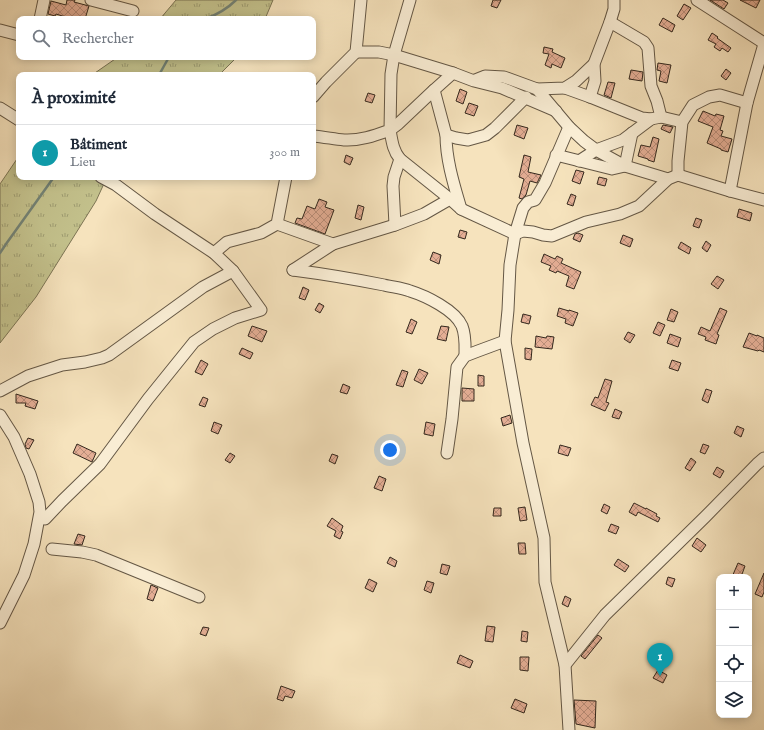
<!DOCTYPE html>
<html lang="fr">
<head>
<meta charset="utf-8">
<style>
	body { margin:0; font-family:"IM FELL English",serif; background:#f6f6f7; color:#1f2937 }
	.controls { position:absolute; right:12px; bottom:12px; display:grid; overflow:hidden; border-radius:8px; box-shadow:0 2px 10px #0003 }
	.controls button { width:36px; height:36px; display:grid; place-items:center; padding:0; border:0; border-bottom:1px solid #e0e1e3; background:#fff; color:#1f2937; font:20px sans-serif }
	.you { position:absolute; left:390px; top:450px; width:14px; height:14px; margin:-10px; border:3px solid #fff; border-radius:50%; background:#1a73e8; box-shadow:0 0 0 6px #1a73e833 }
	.badge { display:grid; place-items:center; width:26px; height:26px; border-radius:50%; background:#8f2418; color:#fff; font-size:13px; font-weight:700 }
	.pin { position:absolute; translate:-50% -33px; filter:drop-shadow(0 1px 2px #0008) }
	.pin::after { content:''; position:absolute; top:21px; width:14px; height:12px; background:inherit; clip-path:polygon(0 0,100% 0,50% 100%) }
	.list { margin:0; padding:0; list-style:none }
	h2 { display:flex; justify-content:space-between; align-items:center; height:52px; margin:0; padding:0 16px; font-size:17px }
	h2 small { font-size:13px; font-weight:400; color:#747a83 }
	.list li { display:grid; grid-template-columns:26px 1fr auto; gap:12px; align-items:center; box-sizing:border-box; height:56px; padding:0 16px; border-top:1px solid #e0e1e3 }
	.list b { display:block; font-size:15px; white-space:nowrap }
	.list p { margin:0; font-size:13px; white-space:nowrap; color:#747a83 }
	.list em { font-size:13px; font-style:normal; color:#747a83 }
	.icon { flex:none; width:22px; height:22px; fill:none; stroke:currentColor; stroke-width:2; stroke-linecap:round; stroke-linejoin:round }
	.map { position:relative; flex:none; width:764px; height:730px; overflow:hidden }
	.search { position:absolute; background:#fff; box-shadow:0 2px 10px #0003; left:16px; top:16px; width:300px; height:44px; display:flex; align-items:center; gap:10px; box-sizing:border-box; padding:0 14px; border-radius:8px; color:#747a83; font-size:15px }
	.panel { position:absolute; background:#fff; box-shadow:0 2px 10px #0003; left:16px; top:72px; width:300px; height:108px; border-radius:8px }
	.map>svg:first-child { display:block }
</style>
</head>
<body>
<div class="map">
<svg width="764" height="730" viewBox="0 0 764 730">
	<defs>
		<pattern id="grass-tufts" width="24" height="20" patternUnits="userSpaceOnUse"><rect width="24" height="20" fill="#c3c18c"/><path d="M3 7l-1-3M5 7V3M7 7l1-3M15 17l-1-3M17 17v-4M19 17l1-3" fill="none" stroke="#9f9d72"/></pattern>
		<pattern id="building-cross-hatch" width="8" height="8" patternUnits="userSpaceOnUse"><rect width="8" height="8" fill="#e4ae95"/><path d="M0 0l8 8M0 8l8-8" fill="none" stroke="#ba8e79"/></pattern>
	</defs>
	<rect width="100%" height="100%" fill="#f6e3bd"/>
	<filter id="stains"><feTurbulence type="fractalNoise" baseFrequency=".005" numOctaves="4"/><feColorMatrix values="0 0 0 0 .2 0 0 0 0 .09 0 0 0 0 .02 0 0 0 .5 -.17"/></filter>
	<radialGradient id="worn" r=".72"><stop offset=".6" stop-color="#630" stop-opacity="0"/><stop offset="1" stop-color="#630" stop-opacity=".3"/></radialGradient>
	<g fill="url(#grass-tufts)" stroke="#7c7454">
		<polygon points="176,0 273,0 265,19 160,19"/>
		<polygon points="118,57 237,57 219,75 92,75"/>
		<polygon points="19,156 19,177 107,177 96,201 36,297 0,343 0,184"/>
	</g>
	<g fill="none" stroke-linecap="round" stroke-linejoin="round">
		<g stroke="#738275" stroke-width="2.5">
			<path d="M205 19C216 15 228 8 236 0"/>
			<polyline points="159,75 169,57"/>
			<polyline points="0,253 6,244 54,177"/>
		</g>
	</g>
	<g fill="url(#building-cross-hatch)" stroke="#34281d">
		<polygon points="67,0 75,0 74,2 89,6 85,19 72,19 56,14 55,16 48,14 51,1 66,5"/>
		<polygon points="493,0 501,0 497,8 491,6"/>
		<polygon points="710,0 723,0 728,3 724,9"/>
		<polygon points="740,0 760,0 756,8"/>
		<polygon points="684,4 691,8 683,20 677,16"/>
		<polygon points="663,18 675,25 672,32 659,25"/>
		<polygon points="712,33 718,37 717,38 731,48 728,52 722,48 720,51 714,47 716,44 708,40"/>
		<polygon points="544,47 553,49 552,52 565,58 561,68 552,64 551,68 545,65 549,54 543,53"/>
		<polygon points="658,63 671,65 667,83 659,81 661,71 657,70"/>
		<polygon points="726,69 731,73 726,80 721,76"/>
		<polygon points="631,70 643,72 642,81 629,79"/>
		<polygon points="608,82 615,83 611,98 604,95"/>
		<polygon points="460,89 467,92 463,104 456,101"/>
		<polygon points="368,93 375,95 372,103 365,101"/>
		<polygon points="469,103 478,106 474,116 465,113"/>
		<polygon points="703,111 715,116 716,114 724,116 720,130 723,131 721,136 732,139 728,152 721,150 721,149 707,143 713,127 698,121"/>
		<polygon points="517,125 528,128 524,139 514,135"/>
		<polygon points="663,125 673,127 670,133 661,129"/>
		<polygon points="653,137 659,139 654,162 648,160 648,159 638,156 641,145 650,147"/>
		<polygon points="346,155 353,158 350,165 344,162"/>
		<polygon points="524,155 531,157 528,172 541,175 537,183 530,181 526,195 522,199 519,198 524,179 519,177"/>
		<polygon points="576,170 584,172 580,184 572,181"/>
		<polygon points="599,177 607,179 605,186 597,184"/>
		<polygon points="571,194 576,196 573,206 567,204"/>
		<polygon points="319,199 327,202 325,207 334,210 325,234 295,223 297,218 302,219 307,206 315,209"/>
		<polygon points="358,205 364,207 361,220 355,218"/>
		<polygon points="739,209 752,213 750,221 737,217"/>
		<polygon points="696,218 702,220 699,228 693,226"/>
		<polygon points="460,230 467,232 465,239 458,237"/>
		<polygon points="578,233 583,235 580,242 573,239 575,234"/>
		<polygon points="623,235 633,239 630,247 620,243"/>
		<polygon points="706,241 711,245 707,252 702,248"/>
		<polygon points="681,242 691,248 689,254 678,248"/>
		<polygon points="433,252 441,255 439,264 430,260"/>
		<polygon points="544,254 555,259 557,256 563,259 561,263 581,272 574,289 566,286 569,276 557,271 556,273 549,270 551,266 541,262"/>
		<polygon points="717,276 724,280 718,289 711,284"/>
		<polygon points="303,287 309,290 305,300 299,298"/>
		<polygon points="319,303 324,306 320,313 315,310"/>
		<polygon points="559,308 569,311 569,310 578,313 573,326 565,323 566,319 557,316"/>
		<polygon points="720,308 727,311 717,334 719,335 716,344 705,340 706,337 698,334 701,327 710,331"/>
		<polygon points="671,309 678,312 674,322 667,320"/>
		<polygon points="523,314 531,316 529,324 521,322"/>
		<polygon points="411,319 417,322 412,334 406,332"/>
		<polygon points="658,322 665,325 660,336 653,333"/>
		<polygon points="252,326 267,331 262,342 248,336"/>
		<polygon points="441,326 449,327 446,341 437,339"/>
		<polygon points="628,332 635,335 630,343 624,339"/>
		<polygon points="749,333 757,336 757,335 764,338 764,352 759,350 758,351 743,347"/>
		<polygon points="670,334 681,338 678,347 667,343"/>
		<polygon points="536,336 546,338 547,336 554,337 552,349 535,347"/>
		<polygon points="242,348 253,353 250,359 239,354"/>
		<polygon points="525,348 532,349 531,360 525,359"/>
		<polygon points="201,360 208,364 202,375 195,372"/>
		<polygon points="672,360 681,363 678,371 669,368"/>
		<polygon points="419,369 428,373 422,384 414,380"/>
		<polygon points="402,370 408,372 403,387 396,385"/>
		<polygon points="478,375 484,376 484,386 478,386"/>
		<polygon points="605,379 612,381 606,402 609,403 605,411 591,405 595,397 598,398"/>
		<polygon points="343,384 350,387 347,394 340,392"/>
		<polygon points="462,388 474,389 474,401 462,401"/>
		<polygon points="706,389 712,391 708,403 702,400"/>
		<polygon points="16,394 38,401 35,409 25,406 26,403 16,403"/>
		<polygon points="203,397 208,399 205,407 199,405"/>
		<polygon points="615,409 622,412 619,419 612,417"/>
		<polygon points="510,415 512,423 503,426 501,418"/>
		<polygon points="214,422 222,425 218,434 211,431"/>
		<polygon points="426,422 435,424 433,436 424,434"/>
		<polygon points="737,426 744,429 741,437 734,433"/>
		<polygon points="28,438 34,440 29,449 26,448 25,444"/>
		<polygon points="77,444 96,453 92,462 73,453"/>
		<polygon points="703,444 709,446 705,454 700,452"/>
		<polygon points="560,445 571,448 568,456 558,453"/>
		<polygon points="230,453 235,456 230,463 225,460"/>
		<polygon points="332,454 338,456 335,464 329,461"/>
		<polygon points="691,458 696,462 690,471 685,468"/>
		<polygon points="717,467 724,471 720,478 713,474"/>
		<polygon points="379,476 386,479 382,491 374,488"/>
		<polygon points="634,503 646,509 646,508 657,514 656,516 660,518 658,522 638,512 636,516 629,512"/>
		<polygon points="604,504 610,507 607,514 601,511"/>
		<polygon points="525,507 527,520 520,521 518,508"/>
		<polygon points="494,508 501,508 501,516 493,516"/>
		<polygon points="332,518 343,526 341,531 343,532 340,539 334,536 336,531 327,526"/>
		<polygon points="611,524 619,527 616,534 608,531"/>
		<polygon points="78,534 85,536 82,545 74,544"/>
		<polygon points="697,538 706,545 701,552 692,546"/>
		<polygon points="518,543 525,543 526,554 519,554"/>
		<polygon points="390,557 397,561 395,567 387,563"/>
		<polygon points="618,559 629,566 625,572 614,565"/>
		<polygon points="738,563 745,566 741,577 732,577"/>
		<polygon points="442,564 450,566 447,575 440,573"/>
		<polygon points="764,573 764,592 762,597 755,594"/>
		<polygon points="668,577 675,579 672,587 666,584"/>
		<polygon points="369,579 377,583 373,592 365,588"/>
		<polygon points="427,581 434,583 431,593 424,590"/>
		<polygon points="151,585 158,588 153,601 147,599"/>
		<polygon points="565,596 571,599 568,607 562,604"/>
		<polygon points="487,626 495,627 493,642 485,641"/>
		<polygon points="203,627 209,628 206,636 200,634"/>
		<polygon points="522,631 528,632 527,642 521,641"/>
		<polygon points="598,635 602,638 585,659 581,656"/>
		<polygon points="460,655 473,661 470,668 457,663"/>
		<polygon points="520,657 529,657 528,671 520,670"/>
		<polygon points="658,670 667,675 663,683 653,678"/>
		<polygon points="281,686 295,691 292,698 285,696 283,701 277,699"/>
		<polygon points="515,699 527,704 524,713 511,708"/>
		<polygon points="574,700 596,701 595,728 576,724"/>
	</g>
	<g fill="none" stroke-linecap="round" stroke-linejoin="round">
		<defs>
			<g id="minor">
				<polyline points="91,0 133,11"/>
				<polyline points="697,0 764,43"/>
				<polyline points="40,19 44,0"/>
				<polyline points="610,22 644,42 648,48 651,86 657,101 661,117"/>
				<polyline points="0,30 19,35"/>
				<polyline points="356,52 379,52 394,55 453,73 474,81 502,88 556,111"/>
				<polyline points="475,80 485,76 504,77 537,89 565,88 576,81 594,64"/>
				<polyline points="565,88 590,97 642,118 651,119 661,117 682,122"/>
				<polyline points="537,89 569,127 584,141 596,150 625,166 668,179"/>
				<path d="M434 90 446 135C446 160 454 185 461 209"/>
				<polyline points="313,97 326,82 356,52 361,0"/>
				<polyline points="590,97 595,81 594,64 610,22 614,9 614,0"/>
				<polyline points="0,108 19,120"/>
				<polyline points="446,135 456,138 468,140 486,135 495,128 526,97"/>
				<path d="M313 136C324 137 334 139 344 140 360 141 376 135 390 130L391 74 394 55 410 0"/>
				<polyline points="556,155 612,169 625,166 632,133"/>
				<polyline points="579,161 596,150 623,140 651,119"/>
				<polyline points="678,175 678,161 682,122 693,105 709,97 720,95 747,103"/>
				<polyline points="730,191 747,103 764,44"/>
				<path d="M450 199 400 159C393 151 392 141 390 130L398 124 434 90 453 73"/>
				<polyline points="277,224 333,244 395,225 424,214 450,199 461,209 515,234 523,231 533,232 543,235 552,236 586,222 620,214 639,206 668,179 678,175 730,191 764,200"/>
				<polyline points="395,225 393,186 394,177 400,159"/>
				<polyline points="214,253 227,242 261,233 277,224 286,177"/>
				<path d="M293 270C324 274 354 279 384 285 392 287 402 288 410 291 426 296 455 310 462 326 466 336 465 346 465 356"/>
				<polyline points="293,270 333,244"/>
				<polyline points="0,391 28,376 62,365 85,362 102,358 109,355 203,287 233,271"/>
				<polyline points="0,415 14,437 30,474 39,502 40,512 34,544 24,575 0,623"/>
				<polyline points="447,453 452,419 457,367 465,356 478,351 505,341"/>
				<polyline points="45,519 62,501 100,464 148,399 194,342 213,329 235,318 261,310 233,271 214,253 155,214 116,185 101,177"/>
				<polyline points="52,549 82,552 96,555 199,597"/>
				<polyline points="565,665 605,615 705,517 757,464 764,458"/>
				<polyline points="569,730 565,665 545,582 544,538 523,443 505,341 508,310 510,265 515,234 523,208 528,202 535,200 545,183 569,127"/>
			</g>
		</defs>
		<use href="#minor" stroke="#645745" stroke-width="13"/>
		<use href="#minor" stroke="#f9edd4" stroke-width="11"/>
	</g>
	<rect width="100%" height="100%" filter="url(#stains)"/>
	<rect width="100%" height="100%" fill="url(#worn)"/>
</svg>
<div class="controls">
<button>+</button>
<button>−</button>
<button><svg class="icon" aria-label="locate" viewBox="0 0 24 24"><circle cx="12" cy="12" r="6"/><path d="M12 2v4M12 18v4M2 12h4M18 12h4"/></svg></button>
<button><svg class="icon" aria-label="layers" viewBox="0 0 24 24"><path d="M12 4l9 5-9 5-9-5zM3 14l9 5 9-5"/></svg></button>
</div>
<div class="you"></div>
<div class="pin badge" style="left:660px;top:676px;background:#0f9aa8">1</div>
<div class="search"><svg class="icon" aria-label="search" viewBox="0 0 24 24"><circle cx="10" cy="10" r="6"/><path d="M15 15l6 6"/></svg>Rechercher</div>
<section class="panel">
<h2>À proximité<small></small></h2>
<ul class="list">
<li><span class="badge" style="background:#0f9aa8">1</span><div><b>Bâtiment</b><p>Lieu</p></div><em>300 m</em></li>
</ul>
</section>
</div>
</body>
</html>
